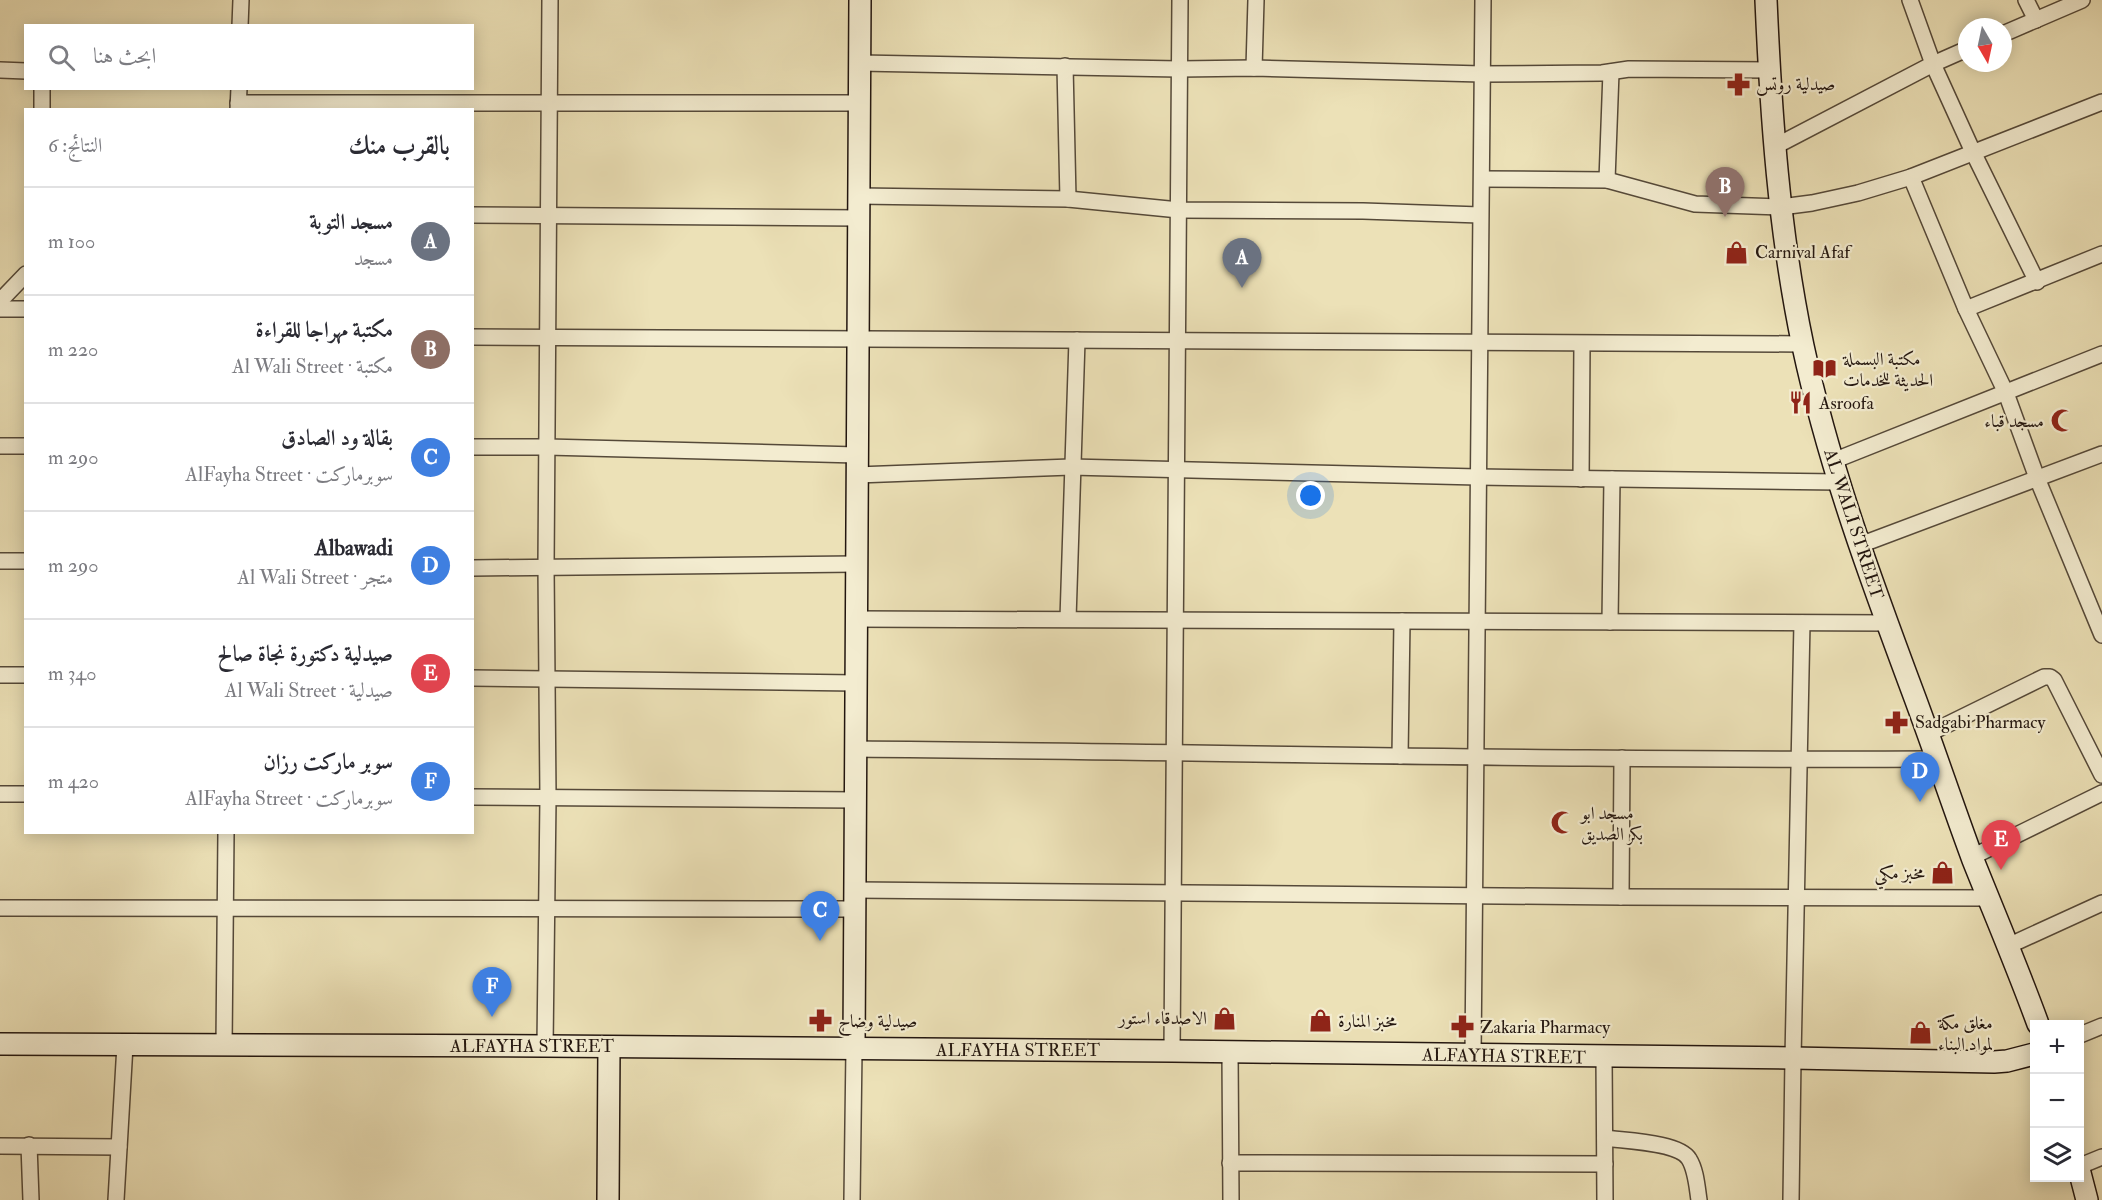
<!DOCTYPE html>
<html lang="ar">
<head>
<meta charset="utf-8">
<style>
	body { margin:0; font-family:"IM FELL Double Pica",Amiri,serif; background:#f2f2f3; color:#2b2b33; direction:rtl }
	.controls { position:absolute; right:18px; bottom:18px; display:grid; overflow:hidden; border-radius:0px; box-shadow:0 3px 15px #0003 }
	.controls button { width:54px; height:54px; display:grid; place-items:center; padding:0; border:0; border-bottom:2px solid #e1e1e2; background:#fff; color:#2b2b33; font:30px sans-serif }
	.compass { position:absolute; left:1958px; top:18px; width:54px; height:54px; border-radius:50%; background:#fff; box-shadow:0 3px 15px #0003; rotate:171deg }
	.you { position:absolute; left:1311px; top:496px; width:21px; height:21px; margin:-15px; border:4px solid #fff; border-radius:50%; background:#1a73e8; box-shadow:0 0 0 9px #1a73e833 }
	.badge { display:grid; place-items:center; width:39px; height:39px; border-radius:50%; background:#7c3aed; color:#fff; font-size:20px; font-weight:700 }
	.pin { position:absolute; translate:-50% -50px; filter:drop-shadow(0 2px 3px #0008) }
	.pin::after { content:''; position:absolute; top:32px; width:21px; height:18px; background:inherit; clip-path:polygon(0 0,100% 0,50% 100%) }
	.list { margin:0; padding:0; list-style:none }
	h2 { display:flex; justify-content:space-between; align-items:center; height:78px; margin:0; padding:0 24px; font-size:26px }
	h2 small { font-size:20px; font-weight:400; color:#7c7c81 }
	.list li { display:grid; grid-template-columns:39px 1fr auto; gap:18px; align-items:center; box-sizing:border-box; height:108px; padding:0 24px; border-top:2px solid #e1e1e2 }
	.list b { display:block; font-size:22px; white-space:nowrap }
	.list p { margin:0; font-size:20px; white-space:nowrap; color:#7c7c81 }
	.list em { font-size:20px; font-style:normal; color:#7c7c81 }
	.icon { flex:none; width:33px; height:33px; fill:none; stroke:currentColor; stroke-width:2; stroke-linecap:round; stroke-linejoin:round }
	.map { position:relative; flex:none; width:2102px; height:1200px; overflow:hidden; direction:ltr }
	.search { position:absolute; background:#fff; box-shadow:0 3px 15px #0003; left:24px; top:24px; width:450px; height:66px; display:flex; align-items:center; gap:15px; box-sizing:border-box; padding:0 21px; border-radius:0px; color:#7c7c81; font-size:22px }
	.panel { position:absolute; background:#fff; box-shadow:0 3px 15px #0003; left:24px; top:108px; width:450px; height:726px; border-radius:0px; direction:rtl }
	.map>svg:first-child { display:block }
</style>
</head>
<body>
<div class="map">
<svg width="2102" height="1200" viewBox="0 0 2102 1200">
	<rect width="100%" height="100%" fill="#ece1b7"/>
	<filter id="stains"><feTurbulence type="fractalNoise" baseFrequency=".00333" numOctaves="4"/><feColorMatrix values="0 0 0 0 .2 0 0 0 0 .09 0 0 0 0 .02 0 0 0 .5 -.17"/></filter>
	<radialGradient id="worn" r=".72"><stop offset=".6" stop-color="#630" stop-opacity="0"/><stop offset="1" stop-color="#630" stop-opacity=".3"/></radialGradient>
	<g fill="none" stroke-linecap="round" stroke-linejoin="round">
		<defs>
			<g id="street">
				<polyline points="1910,0 1933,64 1973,152 2037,282"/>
				<polyline points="2026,0 2036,20"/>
				<polyline points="240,26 241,0"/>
				<polyline points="2003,34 2082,0"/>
				<polyline points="860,63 1179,69 1254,68 1482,74 1602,73 1629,69 1769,70"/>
				<polyline points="1065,66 1068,199"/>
				<polyline points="1254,68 1256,0"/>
				<polyline points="0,70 26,71"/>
				<polyline points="238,103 860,103"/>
				<polyline points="42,110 42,88"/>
				<polyline points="238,110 239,88"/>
				<polyline points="1774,147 1933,64 1967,49"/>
				<polyline points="1911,177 1966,309 2006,393 2037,478 2102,635"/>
				<polyline points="1482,179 1607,180 1695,204 1781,207 1812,203 1858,193 1911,177 2102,102"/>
				<polyline points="1607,180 1611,72"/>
				<polyline points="859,196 1068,199 1179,210 1363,211 1480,215"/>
				<polyline points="472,215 859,218"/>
				<polyline points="0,301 26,274"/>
				<polyline points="0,309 26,309"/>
				<polyline points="1966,309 2102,254"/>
				<polyline points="472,337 1803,344"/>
				<polyline points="0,446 26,446"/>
				<polyline points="472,447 547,447 857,455"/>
				<polyline points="1833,461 2102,354"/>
				<polyline points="857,475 1071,467 1478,477 1839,482"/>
				<polyline points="1581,479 1582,344"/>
				<polyline points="1860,545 2102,454"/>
				<polyline points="0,561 26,561"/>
				<polyline points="472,568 857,564"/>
				<polyline points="856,619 1887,623"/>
				<polyline points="1068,619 1077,340"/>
				<polyline points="1610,622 1612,479"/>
				<polyline points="0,675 26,675"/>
				<polyline points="472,678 856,683"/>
				<polyline points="1928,734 2044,677 2050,677 2054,680 2102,775"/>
				<path d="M856 749C1216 752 1577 761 1937 759"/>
				<polyline points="1400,756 1402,621"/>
				<polyline points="0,794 26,794"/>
				<polyline points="472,797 855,800"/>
				<polyline points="1972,857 2102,793"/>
				<polyline points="855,890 1621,897 1989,898"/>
				<polyline points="1621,897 1622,758"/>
				<polyline points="0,908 854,909"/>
				<polyline points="2008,946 2102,903"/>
				<polyline points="2080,1035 2102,1026"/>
				<polyline points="224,1046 226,832"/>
				<polyline points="545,1046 548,798 546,567 550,0"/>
				<polyline points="1172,1051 1180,0"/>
				<polyline points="1230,1053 1231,1200"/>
				<polyline points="1473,1055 1483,0"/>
				<polyline points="1604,1057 1605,1200"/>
				<path d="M1605 1138C1624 1141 1679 1142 1689 1159 1696 1170 1697 1187 1699 1200"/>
				<polyline points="29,1145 31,1200"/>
				<polyline points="0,1146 119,1147"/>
				<polyline points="1230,1163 1605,1164"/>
				<polyline points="2080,1166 2102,1157"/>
				<polyline points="116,1200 125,1045"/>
				<polyline points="852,1200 854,1049"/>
				<polyline points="1791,1200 1793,1058 1802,623"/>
			</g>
			<g id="secondary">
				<path d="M1766 0C1771 116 1779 232 1803 346 1829 467 1872 583 1915 698 1935 752 1953 806 1973 860 1995 915 2018 969 2038 1024"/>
				<polyline points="0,1044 545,1046 1172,1051 1793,1058 1994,1062 2007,1061 2034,1054"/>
				<polyline points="854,1049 860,0"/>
				<polyline points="2080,1173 2087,1200"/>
				<polyline points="608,1200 609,1047"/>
			</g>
		</defs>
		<use href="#street" stroke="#554939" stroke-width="18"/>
		<use href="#secondary" stroke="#23160f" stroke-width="24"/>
		<use href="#street" stroke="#f3ecd0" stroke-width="15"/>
		<use href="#secondary" stroke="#f3ecd0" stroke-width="21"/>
	</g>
	<defs>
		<symbol id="pharmacy-bare" viewBox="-9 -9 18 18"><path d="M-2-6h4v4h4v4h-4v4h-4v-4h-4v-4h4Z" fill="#8f2418" stroke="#f3ecd0" stroke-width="2.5" paint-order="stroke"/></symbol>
		<symbol id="shop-bare" viewBox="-9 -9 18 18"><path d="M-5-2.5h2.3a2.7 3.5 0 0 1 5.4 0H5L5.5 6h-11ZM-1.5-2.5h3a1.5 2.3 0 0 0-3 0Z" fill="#8f2418" stroke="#f3ecd0" stroke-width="2.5" paint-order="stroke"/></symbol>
		<symbol id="library-bare" viewBox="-9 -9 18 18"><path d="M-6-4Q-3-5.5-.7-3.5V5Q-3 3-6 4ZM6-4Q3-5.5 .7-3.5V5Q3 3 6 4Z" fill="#8f2418" stroke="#f3ecd0" stroke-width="2.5" paint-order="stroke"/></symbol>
		<symbol id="restaurant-bare" viewBox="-9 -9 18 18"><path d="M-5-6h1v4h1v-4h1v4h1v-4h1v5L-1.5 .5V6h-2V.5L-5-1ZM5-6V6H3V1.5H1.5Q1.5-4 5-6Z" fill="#8f2418" stroke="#f3ecd0" stroke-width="2.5" paint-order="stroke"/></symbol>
		<symbol id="mosque-bare" viewBox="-9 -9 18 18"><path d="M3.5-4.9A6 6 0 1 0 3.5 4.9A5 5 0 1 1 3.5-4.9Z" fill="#8f2418" stroke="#f3ecd0" stroke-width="2.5" paint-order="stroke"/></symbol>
	</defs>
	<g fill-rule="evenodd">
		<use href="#pharmacy-bare" x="1722" y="68" width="33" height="33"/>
		<use href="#shop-bare" x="1720" y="236" width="33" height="33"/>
		<use href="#library-bare" x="1808" y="352" width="33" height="33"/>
		<use href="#restaurant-bare" x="1784" y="386" width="33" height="33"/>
		<use href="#mosque-bare" x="2046" y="404" width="33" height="33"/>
		<use href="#pharmacy-bare" x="1880" y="706" width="33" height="33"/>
		<use href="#mosque-bare" x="1546" y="806" width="33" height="33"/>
		<use href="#shop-bare" x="1926" y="856" width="33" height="33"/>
		<use href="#shop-bare" x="1208" y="1002" width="33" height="33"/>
		<use href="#pharmacy-bare" x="804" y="1004" width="33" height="33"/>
		<use href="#shop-bare" x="1304" y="1004" width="33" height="33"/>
		<use href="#pharmacy-bare" x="1446" y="1010" width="33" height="33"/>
		<use href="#shop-bare" x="1904" y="1016" width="33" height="33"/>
	</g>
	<g text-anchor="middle" stroke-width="4.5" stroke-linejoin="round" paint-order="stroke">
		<g font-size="18" fill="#23160f" stroke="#f3ecd0" text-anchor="start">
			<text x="1756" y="90">صيدلية روتس</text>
			<text x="1755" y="258">Carnival Afaf</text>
			<text x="1843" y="365">مكتبة البسملة<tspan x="1843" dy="21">الحديثة للخدمات</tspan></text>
			<text x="1819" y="409">Asroofa</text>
			<text x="2044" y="427" text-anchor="end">مسجد قباء</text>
			<text x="1915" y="728">Sadgabi Pharmacy</text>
			<text x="1581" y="819">مسجد ابو<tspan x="1581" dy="21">بكر الصديق</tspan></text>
			<text x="1925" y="879" text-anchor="end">مخبز مكي</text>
			<text x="1207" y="1024" text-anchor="end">الاصدقاء استور</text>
			<text x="838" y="1027">صيدلية وضاح</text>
			<text x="1338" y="1027">مخبز المنارة</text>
			<text x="1938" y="1029">مغلق مكة<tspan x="1938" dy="21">لمواد البناء</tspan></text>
			<text x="1480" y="1033">Zakaria Pharmacy</text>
		</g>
		<g font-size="18" fill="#23160f" stroke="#f3ecd0">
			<text transform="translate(1854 524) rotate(72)" y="6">AL WALI STREET</text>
			<text x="532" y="1052">ALFAYHA STREET</text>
			<text x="1018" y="1056">ALFAYHA STREET</text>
			<text transform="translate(1504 1056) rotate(1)" y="6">ALFAYHA STREET</text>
		</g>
	</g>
	<rect width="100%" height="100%" filter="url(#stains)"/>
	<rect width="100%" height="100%" fill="url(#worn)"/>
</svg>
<div class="controls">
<button>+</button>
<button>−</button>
<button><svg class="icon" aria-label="layers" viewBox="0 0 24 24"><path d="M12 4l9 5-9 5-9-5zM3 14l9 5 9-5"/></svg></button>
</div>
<svg class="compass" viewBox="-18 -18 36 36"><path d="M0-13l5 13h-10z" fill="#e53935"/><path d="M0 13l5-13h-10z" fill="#7c7c81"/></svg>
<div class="you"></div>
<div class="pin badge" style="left:1242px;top:288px;background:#6b7280">A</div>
<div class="pin badge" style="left:1725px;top:217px;background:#8d6e63">B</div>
<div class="pin badge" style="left:820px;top:941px;background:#3f7fe0">C</div>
<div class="pin badge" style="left:1920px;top:802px;background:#3f7fe0">D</div>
<div class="pin badge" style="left:2001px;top:870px;background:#e0444e">E</div>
<div class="pin badge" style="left:492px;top:1017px;background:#3f7fe0">F</div>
<div class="search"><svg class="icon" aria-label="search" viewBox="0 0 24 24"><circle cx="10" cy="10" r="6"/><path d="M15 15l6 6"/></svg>ابحث هنا</div>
<section class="panel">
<h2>بالقرب منك<small>النتائج: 6</small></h2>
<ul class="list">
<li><span class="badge" style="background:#6b7280">A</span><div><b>مسجد التوبة</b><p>مسجد</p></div><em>100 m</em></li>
<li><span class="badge" style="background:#8d6e63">B</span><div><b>مكتبة مهراجا للقراءة</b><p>مكتبة · Al Wali Street</p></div><em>220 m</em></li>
<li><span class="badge" style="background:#3f7fe0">C</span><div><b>بقالة ود الصادق</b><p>سوبرماركت · AlFayha Street</p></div><em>290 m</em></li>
<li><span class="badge" style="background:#3f7fe0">D</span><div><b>Albawadi</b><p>متجر · Al Wali Street</p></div><em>290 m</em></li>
<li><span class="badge" style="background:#e0444e">E</span><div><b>صيدلية دكتورة نجاة صالح</b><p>صيدلية · Al Wali Street</p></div><em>340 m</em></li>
<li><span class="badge" style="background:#3f7fe0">F</span><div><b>سوبر ماركت رزان</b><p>سوبرماركت · AlFayha Street</p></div><em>420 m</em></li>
</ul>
</section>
</div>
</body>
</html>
